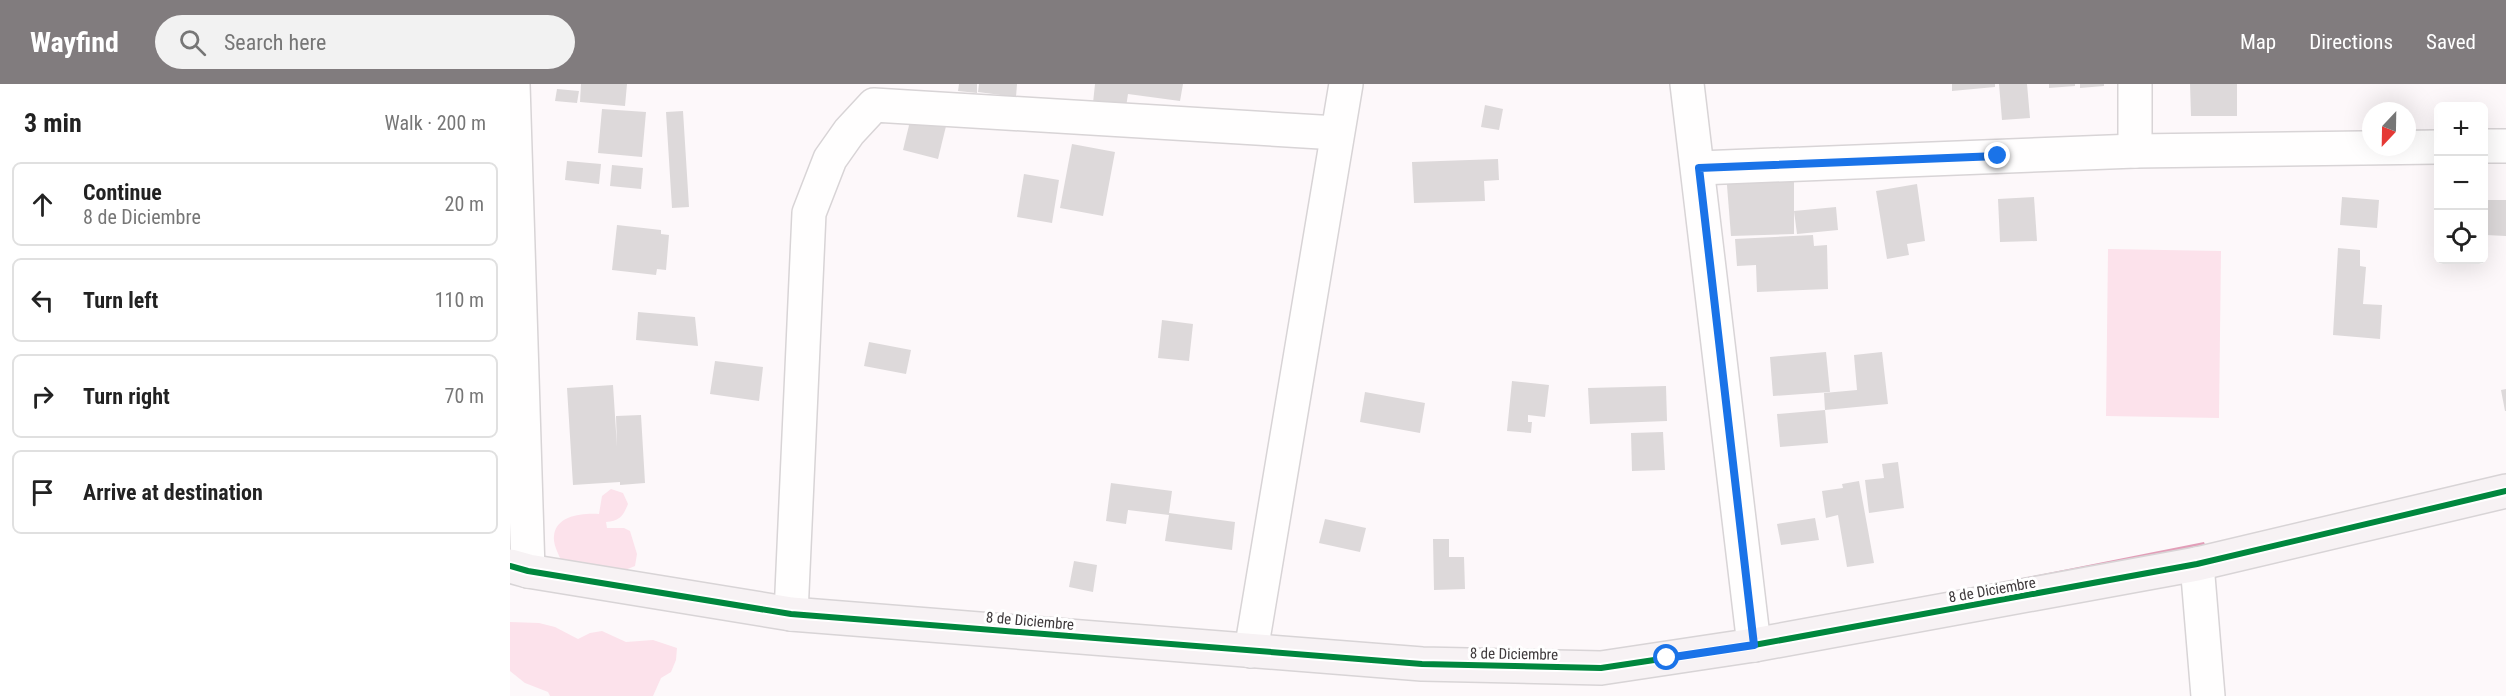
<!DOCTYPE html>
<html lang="en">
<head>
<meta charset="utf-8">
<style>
	body { margin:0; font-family:"Roboto Condensed",sans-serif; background:#f2f2f2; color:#222 }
	.controls { position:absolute; right:18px; top:18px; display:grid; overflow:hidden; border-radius:9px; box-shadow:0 6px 24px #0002 }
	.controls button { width:54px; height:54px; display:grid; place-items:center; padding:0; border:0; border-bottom:2px solid #e0e0e0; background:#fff; color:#222; font:30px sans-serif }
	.compass { position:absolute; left:1852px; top:18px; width:54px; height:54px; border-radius:50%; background:#fff; box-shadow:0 6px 24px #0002; rotate:202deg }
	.stop { position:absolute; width:18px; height:18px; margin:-14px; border:4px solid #1a73e8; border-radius:50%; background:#fff }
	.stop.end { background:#1a73e8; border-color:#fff; box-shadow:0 2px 6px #0008 }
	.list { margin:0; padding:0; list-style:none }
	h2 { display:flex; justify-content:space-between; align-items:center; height:78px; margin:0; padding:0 24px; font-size:26px }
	h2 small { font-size:20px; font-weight:400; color:#767676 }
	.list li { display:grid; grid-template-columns:39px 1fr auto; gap:18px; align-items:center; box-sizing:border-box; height:84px; margin:0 12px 12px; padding:0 12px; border:2px solid #e0e0e0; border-radius:9px }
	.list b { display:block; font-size:22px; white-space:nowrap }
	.list p { margin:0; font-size:20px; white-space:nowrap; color:#767676 }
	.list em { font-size:20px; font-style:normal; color:#767676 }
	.icon { flex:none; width:33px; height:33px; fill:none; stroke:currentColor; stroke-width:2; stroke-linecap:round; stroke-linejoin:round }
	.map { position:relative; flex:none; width:1996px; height:612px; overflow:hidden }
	header { display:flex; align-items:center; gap:36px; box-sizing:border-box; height:84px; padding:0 30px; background:#817c7e; color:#fff }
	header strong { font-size:28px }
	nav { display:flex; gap:33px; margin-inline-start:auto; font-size:21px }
	.search { width:420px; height:54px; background:#f2f2f2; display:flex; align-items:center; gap:15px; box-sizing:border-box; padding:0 21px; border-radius:33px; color:#767676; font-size:22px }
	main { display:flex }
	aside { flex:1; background:#fff }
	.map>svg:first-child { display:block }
</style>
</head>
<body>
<header>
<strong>Wayfind</strong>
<div class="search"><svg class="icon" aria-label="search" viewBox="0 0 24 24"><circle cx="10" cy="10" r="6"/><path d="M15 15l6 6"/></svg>Search here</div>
<nav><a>Map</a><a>Directions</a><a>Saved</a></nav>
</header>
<main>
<aside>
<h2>3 min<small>Walk · 200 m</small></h2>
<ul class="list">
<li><svg class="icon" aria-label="ahead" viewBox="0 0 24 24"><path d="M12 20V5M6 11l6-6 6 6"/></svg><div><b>Continue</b><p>8 de Diciembre</p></div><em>20 m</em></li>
<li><svg class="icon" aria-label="left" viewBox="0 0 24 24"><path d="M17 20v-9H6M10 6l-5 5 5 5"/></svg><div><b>Turn left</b></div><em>110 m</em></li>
<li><svg class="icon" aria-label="right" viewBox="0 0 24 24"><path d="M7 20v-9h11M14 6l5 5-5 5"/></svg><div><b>Turn right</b></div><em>70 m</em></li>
<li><svg class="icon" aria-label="arrive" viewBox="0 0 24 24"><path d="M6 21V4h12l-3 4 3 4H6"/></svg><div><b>Arrive at destination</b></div></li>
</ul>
</aside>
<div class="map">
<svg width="1996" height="612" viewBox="0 0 1996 612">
	<rect width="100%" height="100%" fill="#fdf8fa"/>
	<g fill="#fce2eb">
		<polygon points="1598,165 1711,167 1709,334 1596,332"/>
		<path d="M101 405 113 409 118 420C113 432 110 437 96 438L97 444H114L120 447 127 470 125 482 108 489 51 476C48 469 43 460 44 452 46 431 73 429 89 430L92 412Z"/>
		<polygon points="0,538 29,539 45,543 68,555 80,549 92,547 116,558 143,556 167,564 166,576 161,588 151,594 143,612 40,612 38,608 15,599 0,587"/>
	</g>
	<polygon fill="#e29eb8" points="1694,458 1696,463 1276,541"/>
	<g fill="#ddd9da">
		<polygon points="71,0 117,0 115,22 70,18"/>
		<polygon points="449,0 467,0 467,9 448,7"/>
		<polygon points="469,0 507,0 506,13 468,8"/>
		<polygon points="585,0 673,0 670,17 618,10 616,23 583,19"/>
		<polygon points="1442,0 1485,0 1485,3 1442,7"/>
		<polygon points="1489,0 1517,0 1520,34 1492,36"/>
		<polygon points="1539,0 1565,0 1565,2 1539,4"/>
		<polygon points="1570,0 1594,0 1594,2 1570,4"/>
		<polygon points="1680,0 1727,0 1727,32 1681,32"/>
		<polygon points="47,5 69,7 67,19 45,17"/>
		<polygon points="975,21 993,25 989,46 971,43"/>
		<polygon points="92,25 136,28 132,73 88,69"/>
		<polygon points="173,27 179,123 162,124 156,28"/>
		<polygon points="402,29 437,38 428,75 393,66"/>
		<polygon points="562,60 605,68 593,132 550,124"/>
		<polygon points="988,75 989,96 974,97 975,117 904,119 902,78"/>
		<polygon points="57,77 91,80 89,100 55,96"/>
		<polygon points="102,81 133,84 131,105 100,102"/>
		<polygon points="1284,87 1284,150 1221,152 1216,89"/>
		<polygon points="514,90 549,96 542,139 507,133"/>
		<polygon points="1407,100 1415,157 1397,160 1399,171 1377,175 1366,107"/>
		<polygon points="1524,113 1527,157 1490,158 1488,115"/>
		<polygon points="1832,113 1869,116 1867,144 1830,141"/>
		<polygon points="1978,116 1996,116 1996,152 1976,151"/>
		<polygon points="1326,123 1328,146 1287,150 1284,127"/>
		<polygon points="107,141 151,146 151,150 159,151 156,186 147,185 146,191 102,186"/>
		<polygon points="1303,151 1304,162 1317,161 1318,205 1247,208 1246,181 1227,182 1225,155"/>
		<polygon points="1828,164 1850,166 1850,182 1856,183 1853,220 1872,221 1870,255 1823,251"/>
		<polygon points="128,228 185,233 188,262 126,256"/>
		<polygon points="652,236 683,240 679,277 648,274"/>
		<polygon points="359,258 401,266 396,290 354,282"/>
		<polygon points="1316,268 1320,308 1263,312 1260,273"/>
		<polygon points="1372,268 1378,320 1315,326 1314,309 1347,306 1344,271"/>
		<polygon points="205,277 253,283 249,317 200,310"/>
		<polygon points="1002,297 1039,301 1035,333 1018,331 1018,338 1022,338 1021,349 997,347"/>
		<polygon points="103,301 107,363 106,332 131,331 135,399 110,401 110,398 63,401 57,304"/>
		<polygon points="1156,302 1157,337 1080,340 1078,304"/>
		<polygon points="1996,305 1996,327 1995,327 1991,306"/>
		<polygon points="855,308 915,319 910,349 850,338"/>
		<polygon points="1315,326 1318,359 1270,363 1267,330"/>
		<polygon points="1153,348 1155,386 1122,387 1121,349"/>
		<polygon points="1388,378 1394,424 1359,429 1355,396 1374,394 1372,380"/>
		<polygon points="1349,397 1364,479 1337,483 1328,431 1316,434 1312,407 1333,404 1332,400"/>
		<polygon points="601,399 662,407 659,429 725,438 722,466 655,457 659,431 618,426 616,440 596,437"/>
		<polygon points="1305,434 1309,456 1271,461 1267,440"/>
		<polygon points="815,435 856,444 850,468 809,459"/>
		<polygon points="923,455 939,455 939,473 954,473 955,505 924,506"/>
		<polygon points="564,477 587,481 583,508 559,503"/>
	</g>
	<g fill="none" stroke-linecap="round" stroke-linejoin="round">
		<defs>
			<g id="street">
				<polyline points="3,0 18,487"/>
				<polyline points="1177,0 1244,561"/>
				<polyline points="1625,0 1625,67"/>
				<polyline points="1974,62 1996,62"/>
				<polyline points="1189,84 1625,67 1928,63"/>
				<polyline points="1687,480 1698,612"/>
				<polyline points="281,530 299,129 320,75 339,48 364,21 827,49"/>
				<polyline points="741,567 836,0"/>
			</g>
			<polyline id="secondary" points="0,482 18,487 281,530 912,580 1091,584 1244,561 1687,480 1996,407"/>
		</defs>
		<use href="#street" stroke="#d8d4d6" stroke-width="36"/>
		<use href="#secondary" stroke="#d8d4d6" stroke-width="36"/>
		<use href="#street" stroke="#fffefe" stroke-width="33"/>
		<use href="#secondary" stroke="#f7f2f4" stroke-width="33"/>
		<defs>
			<polyline id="cycleway" points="0,482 18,487 281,530 912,580 1091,584 1244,561 1687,480 1996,407"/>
		</defs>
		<use href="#cycleway" stroke="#fff" stroke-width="10"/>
		<use href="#cycleway" stroke="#00873e" stroke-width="6"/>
	</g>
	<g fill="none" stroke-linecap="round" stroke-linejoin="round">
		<polyline stroke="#1a73e8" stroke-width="8" points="1157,574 1244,561 1189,84 1488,72"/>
	</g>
	<g text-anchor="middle" stroke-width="6" stroke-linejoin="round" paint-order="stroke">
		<g font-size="15" fill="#3e393b" stroke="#fff">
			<text transform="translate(1482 506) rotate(-10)" y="5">8 de Diciembre</text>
			<text transform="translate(520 537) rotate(5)" y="5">8 de Diciembre</text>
			<text transform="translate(1004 570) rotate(1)" y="5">8 de Diciembre</text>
		</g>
	</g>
</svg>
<div class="controls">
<button>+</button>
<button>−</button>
<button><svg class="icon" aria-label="locate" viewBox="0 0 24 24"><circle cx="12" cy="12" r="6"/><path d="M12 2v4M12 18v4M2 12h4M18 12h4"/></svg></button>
</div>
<svg class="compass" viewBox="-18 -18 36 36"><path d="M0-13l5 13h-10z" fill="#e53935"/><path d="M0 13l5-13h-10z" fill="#767676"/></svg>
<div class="stop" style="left:1157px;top:574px"></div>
<div class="stop end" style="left:1488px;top:72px"></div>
</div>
</main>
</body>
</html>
